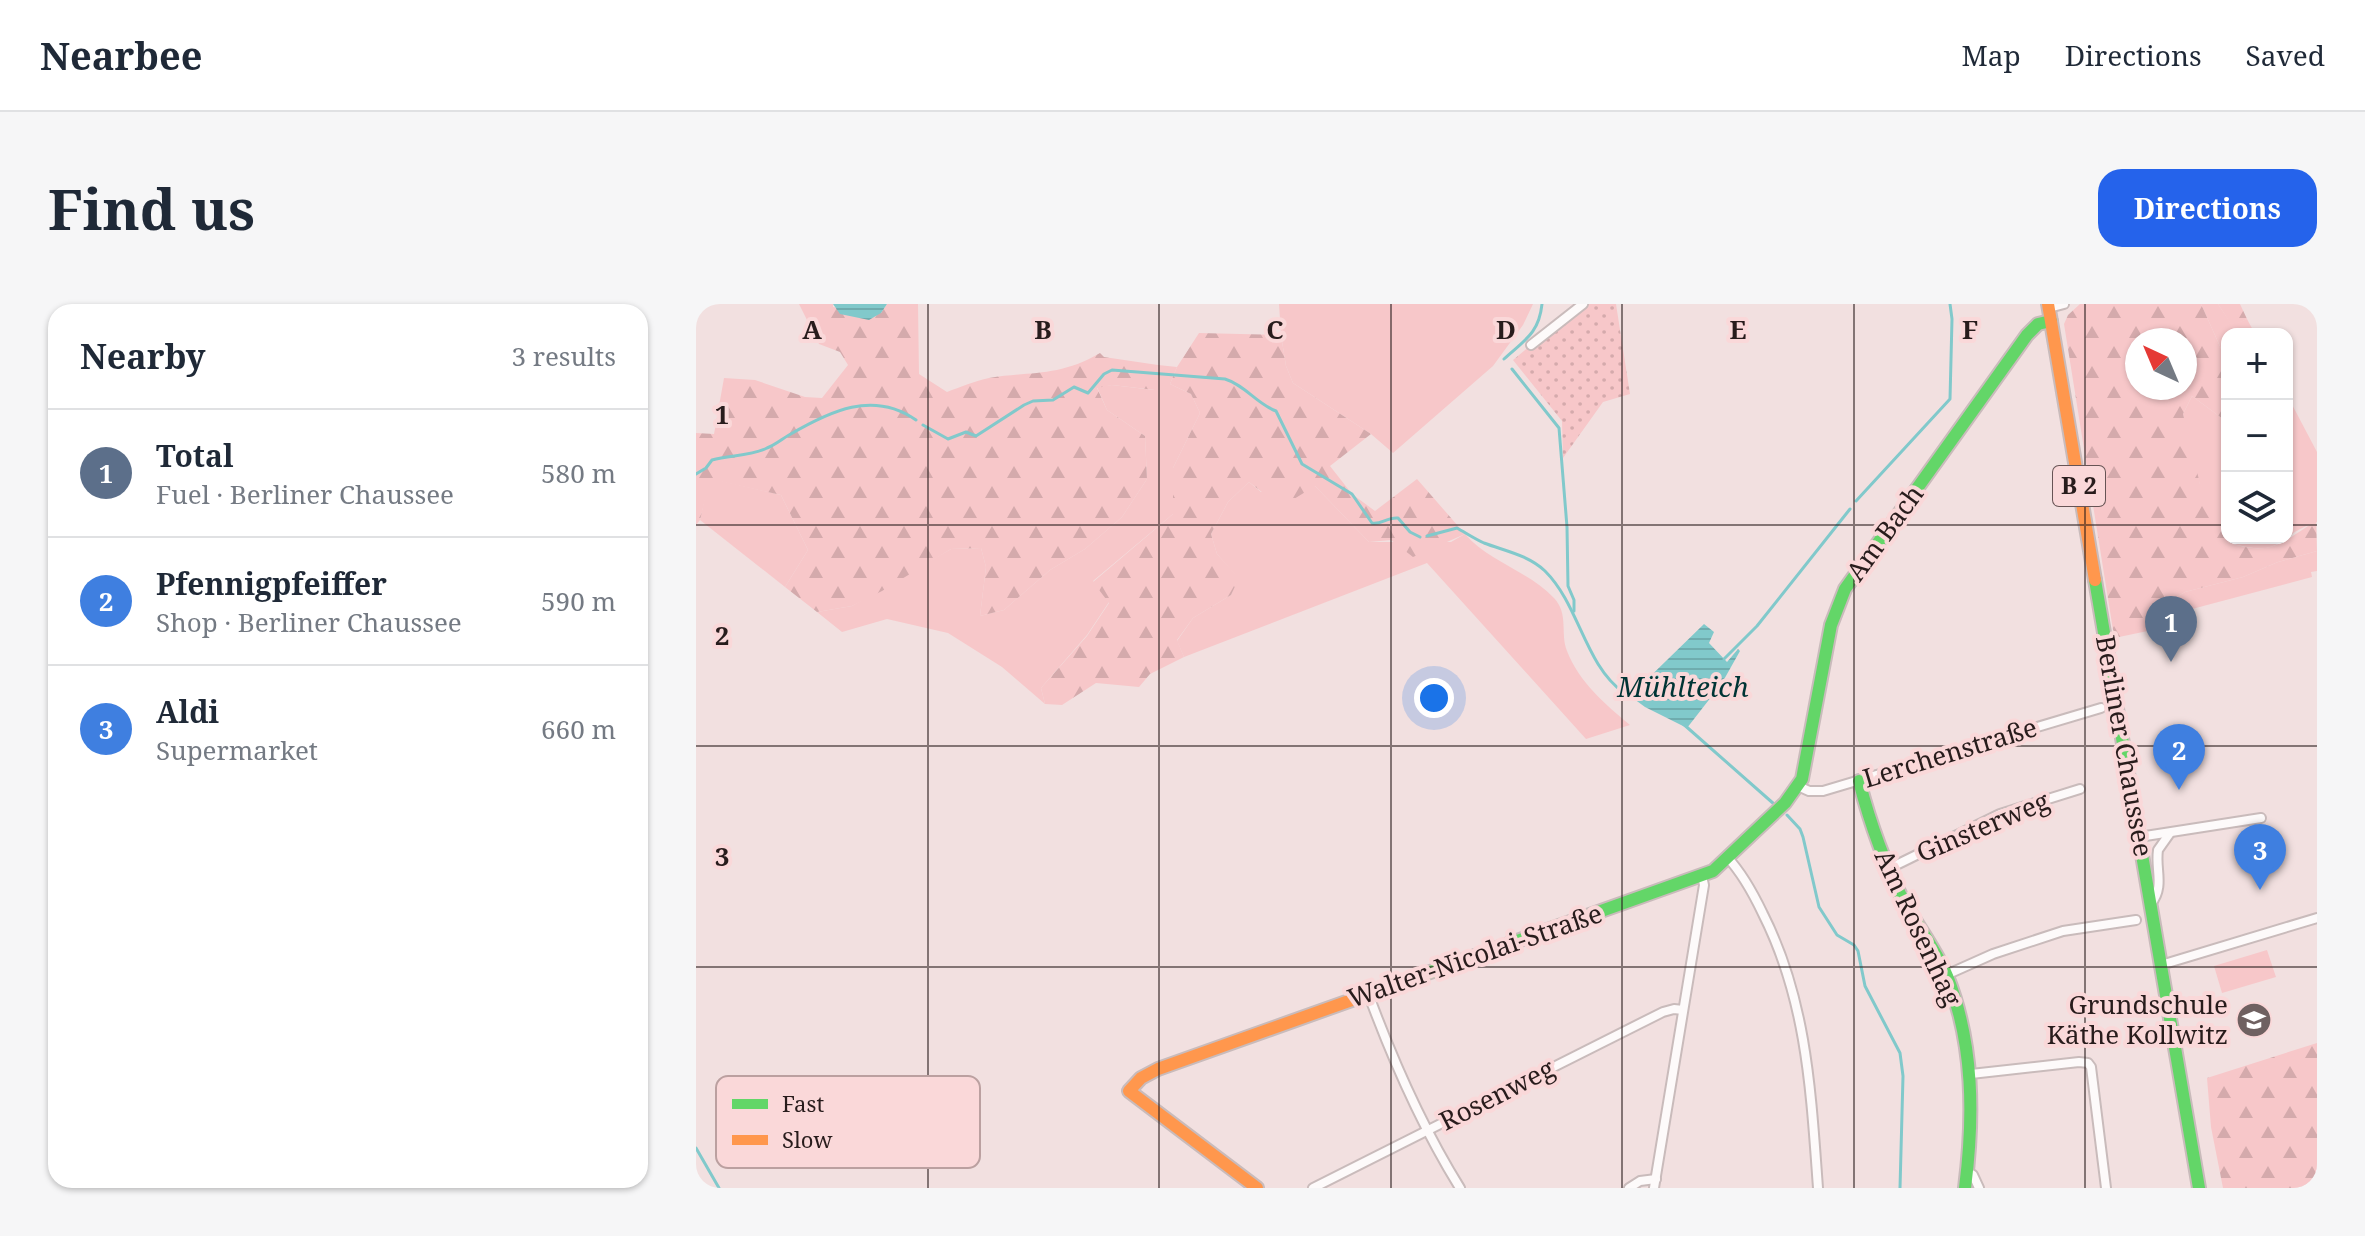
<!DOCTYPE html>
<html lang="en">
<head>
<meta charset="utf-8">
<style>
	body { margin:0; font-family:"Noto Serif",serif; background:#f6f6f7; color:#1f2937 }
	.controls { position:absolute; right:24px; top:24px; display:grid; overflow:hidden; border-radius:16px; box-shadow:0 2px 6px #0004 }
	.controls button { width:72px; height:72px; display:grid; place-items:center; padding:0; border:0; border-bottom:2px solid #e0e1e3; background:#fff; color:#1f2937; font:40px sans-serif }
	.compass { position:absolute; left:1429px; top:24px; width:72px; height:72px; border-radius:50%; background:#fff; box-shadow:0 2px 6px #0004; rotate:316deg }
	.you { position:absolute; left:738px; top:394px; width:28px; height:28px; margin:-20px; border:6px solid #fff; border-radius:50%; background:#1a73e8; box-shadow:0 0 0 12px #1a73e833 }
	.badge { display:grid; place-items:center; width:52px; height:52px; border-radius:50%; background:#2563eb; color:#fff; font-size:26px; font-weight:700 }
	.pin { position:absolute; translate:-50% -66px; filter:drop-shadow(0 2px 4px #0008) }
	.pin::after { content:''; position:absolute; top:42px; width:28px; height:24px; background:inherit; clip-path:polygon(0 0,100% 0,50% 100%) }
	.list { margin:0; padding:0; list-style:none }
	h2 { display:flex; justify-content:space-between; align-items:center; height:104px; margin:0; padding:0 32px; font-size:34px }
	h2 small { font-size:26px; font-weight:400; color:#747a83 }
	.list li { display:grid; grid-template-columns:52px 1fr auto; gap:24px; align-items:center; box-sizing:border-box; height:128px; padding:0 32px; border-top:2px solid #e0e1e3 }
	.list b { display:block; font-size:30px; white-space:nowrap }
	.list p { margin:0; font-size:26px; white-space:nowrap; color:#747a83 }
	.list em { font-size:26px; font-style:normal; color:#747a83 }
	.icon { flex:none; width:44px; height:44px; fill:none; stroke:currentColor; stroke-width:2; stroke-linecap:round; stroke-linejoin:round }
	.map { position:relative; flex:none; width:1621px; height:884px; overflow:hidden; border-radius:24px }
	header { display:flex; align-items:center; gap:48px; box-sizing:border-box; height:112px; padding:0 40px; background:#fff; border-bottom:2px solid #e0e1e3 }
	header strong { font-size:38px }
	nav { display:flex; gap:44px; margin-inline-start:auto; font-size:28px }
	.intro { display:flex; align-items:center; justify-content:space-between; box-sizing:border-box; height:192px; padding:0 48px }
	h1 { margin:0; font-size:56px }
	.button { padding:20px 36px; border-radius:24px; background:#2563eb; color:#fff; font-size:28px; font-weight:700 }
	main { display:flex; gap:48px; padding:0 48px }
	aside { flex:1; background:#fff; border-radius:24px; box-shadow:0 2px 6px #0004 }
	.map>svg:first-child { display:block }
</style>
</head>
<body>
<header>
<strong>Nearbee</strong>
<nav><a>Map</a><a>Directions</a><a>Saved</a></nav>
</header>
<div class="intro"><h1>Find us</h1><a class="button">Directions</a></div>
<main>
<aside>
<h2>Nearby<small>3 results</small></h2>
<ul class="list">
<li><span class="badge" style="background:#5c6f8a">1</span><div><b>Total</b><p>Fuel · Berliner Chaussee</p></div><em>580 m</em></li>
<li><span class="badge" style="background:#3f7fe0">2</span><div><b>Pfennigpfeiffer</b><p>Shop · Berliner Chaussee</p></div><em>590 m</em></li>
<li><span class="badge" style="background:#3f7fe0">3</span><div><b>Aldi</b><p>Supermarket</p></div><em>660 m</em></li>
</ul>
</aside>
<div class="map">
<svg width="1621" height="884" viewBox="0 0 1621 884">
	<defs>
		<pattern id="forest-firs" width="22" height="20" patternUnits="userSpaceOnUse" patternTransform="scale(2)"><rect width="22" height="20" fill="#f7c7c9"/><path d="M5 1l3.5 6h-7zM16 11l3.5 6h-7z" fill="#d4aaac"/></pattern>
		<pattern id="garden-dots" width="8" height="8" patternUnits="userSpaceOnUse" patternTransform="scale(2)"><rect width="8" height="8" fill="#f7c7c9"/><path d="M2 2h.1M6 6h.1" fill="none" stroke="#d4aaac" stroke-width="1.8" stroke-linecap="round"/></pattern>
		<pattern id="water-rules" width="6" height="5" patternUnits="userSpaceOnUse" patternTransform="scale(2)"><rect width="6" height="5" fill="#81c9cb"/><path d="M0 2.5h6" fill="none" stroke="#6facae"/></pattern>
	</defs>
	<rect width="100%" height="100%" fill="#f2e0e0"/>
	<g fill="#f7c7c9">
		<polygon points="583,0 837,0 827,21 797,62 697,149 675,130 597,79 590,62 585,31"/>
		<polygon points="1505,0 1522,0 1536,21 1551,15 1559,30 1531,30 1531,58"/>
		<polygon points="462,61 481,63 474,80 495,90 504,109 477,164 477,210 397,277 413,298 391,331 345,384 349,400 306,363 252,329 191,315 146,328 121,308 156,302 255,245 285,244 290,263 284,312 308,306 354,266 389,245 426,213 451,175 449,132 411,106 401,83 416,81 458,86"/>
		<path d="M1591 91 1621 148V218C1577 232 1589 256 1531 238L1527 212 1504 181 1490 131 1487 110 1496 92 1531 118V234H1591Z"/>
		<polygon points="13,174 85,191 112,246 89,283 4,216"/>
		<path d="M553 178 565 188 619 182 673 238H755L769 230C793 258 833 267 858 294 873 310 864 329 871 347 883 378 909 400 934 421L890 435 731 259 488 353 481 337 497 314 535 291 542 274 521 250 515 230 532 198Z"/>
		<polygon points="1621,247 1621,267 1615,268 1616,273 1496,305 1475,305 1472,298 1489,288 1547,273 1582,258"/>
		<polygon points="1571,646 1580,673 1526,689 1518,662"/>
	</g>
	<g fill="url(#forest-firs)" fill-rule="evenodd">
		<path d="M103 0H137V3L185 9 191 0H222L223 70 251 88C264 83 279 77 293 74 336 67 363 73 404 49L408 53 462 61 459 86 416 81 401 84 411 106 449 132 451 175 426 213 389 245 354 266 308 306 284 312 290 263 285 244 255 245 186 287 156 302 121 308 89 283 112 246 85 191 14 175 4 216 0 221V129L18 130 28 74 59 76 109 93 126 94 152 61 144 48 123 40Z"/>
		<path d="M1384 0H1505L1531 58V118L1496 92 1487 110 1504 180 1528 212 1531 238C1575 253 1583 240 1620 217L1621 247 1582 258 1547 273 1489 288 1472 298 1475 305H1496L1490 319 1423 333 1417 326 1368 20 1372 11ZM1489 36V84H1441V36Z"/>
		<polygon points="1522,0 1544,0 1551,15 1536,22"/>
		<polygon points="503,29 585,31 590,62 597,79 675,130 634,162 656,190 679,207 721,175 769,230 717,253 695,236 673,238 619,182 585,203 553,178 532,198 515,230 521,250 543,274 535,291 497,314 481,336 488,353 454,370 443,383 400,379 366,401 349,400 345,384 391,332 413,299 397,278 477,210 477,164 504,109 495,90 474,80 481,63"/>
		<polygon points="1621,739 1621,884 1527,884 1515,823 1511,774"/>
	</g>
	<polygon fill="url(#garden-dots)" points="885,0 920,0 934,90 907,98 867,154 866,117 817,56"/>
	<g fill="url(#water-rules)">
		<polygon points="137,0 191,0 185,9 173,16 144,10"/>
		<polygon points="1008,320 1018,328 1013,339 1031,358 1042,345 1044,347 1026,379 991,424 949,403 934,392"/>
	</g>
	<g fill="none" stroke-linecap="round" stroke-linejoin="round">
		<g stroke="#81c9cb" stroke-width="3">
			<path d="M808 55C829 36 843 29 846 0"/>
			<polyline points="816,65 863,124 871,223 872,282 878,296 878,307"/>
			<path d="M227 121 252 135 270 128 280 132 328 101 337 97 357 96 378 83 392 89 408 70 416 66 529 75C549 81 561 100 580 107L606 160 656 190 676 219C685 221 691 213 702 214L714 228 724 233"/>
			<path d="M0 170 10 164 16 156C34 151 55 152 71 144 79 141 86 135 93 131 134 107 177 86 220 116"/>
			<polyline points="1160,197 1254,95 1256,15 1254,0"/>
			<path d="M731 232 761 224C770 229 779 235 788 239 809 247 832 251 849 267 884 302 888 360 928 389H941"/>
			<polyline points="1028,355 1061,322 1154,205"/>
			<polyline points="985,418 1078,500"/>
			<polyline points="1091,511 1104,525 1107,533 1123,603 1141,631 1158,641 1162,647 1169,682 1204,749 1207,772 1204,884"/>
			<polyline points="0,844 23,884"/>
		</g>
		<defs>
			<g id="street">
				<polyline points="1353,4 1368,0"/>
				<polyline points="835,41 887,0"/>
				<polyline points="1102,482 1113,487 1127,487 1405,404"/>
				<polyline points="1443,533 1565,514"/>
				<path d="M1031 553C1046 569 1058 591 1067 610 1111 697 1115 789 1122 884"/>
				<polyline points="1192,565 1304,510 1384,485"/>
				<path d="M1455 600C1469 582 1459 566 1462 546L1474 529"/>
				<polyline points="1465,661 1621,614"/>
				<polyline points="1250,671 1297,650 1367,627 1440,616"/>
				<path d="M672 689C697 757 726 823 764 884"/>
				<polyline points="1275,770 1383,758 1392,759 1395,763 1410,884"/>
				<polyline points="1272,868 1277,871 1283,884"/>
				<polyline points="617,884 967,708 978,705 987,706"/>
				<polyline points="933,884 944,877 960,875"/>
				<polyline points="958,884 1008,581 1006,572"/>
			</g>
			<g id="fast">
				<polyline points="1399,276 1503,884"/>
				<path d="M1163 477C1174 519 1188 559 1208 598 1222 623 1240 646 1251 672 1278 740 1278 813 1269 884"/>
				<polyline points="698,681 1017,567 1089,499 1106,475 1135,321 1149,285 1331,31 1342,20 1355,17"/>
			</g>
			<g id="slow">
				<polyline points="1352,0 1399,276"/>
				<polyline points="561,884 433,787 445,774 462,765 698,681"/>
			</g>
		</defs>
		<use href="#street" stroke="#c9bbbb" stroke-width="12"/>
		<use href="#fast" stroke="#c9bbbb" stroke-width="16"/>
		<use href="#slow" stroke="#c9bbbb" stroke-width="16"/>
		<use href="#street" stroke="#fdfafa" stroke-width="8"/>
		<use href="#fast" stroke="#63d668" stroke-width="12"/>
		<use href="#slow" stroke="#ff974d" stroke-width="12"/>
	</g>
	<path fill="none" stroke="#281c1c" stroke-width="2" stroke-opacity="0.55" d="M232 0V884M463 0V884M695 0V884M926 0V884M1158 0V884M1389 0V884M0 221H1531M1591 221H1621M0 442H1621M0 663H1621"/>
	<defs>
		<symbol id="school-disc" viewBox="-11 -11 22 22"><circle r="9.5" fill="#6f6161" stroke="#fad8d9"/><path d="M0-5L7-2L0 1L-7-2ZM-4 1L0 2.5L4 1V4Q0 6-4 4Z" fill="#fff"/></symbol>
	</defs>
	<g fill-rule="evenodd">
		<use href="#school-disc" x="1538" y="696" width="40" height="40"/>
	</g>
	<g text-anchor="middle" stroke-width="8" stroke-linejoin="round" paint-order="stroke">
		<rect fill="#fad8d9" stroke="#675455" stroke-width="2" x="1357" y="162" width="52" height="40" rx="6"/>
		<g font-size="24" font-weight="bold" fill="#281c1c">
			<text x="1383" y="190">B 2</text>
		</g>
		<g font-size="26" fill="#281c1c" stroke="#fad8d9">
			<text transform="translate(1189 229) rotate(-54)" y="9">Am Bach</text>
			<text transform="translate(1428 442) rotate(80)" y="9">Berliner Chaussee</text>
			<text transform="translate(1254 449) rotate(-17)" y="9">Lerchenstraße</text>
			<text transform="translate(1287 523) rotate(-23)" y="9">Ginsterweg</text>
			<text transform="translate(1222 624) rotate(65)" y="9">Am Rosenhag</text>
			<text transform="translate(779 652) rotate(-19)" y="9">Walter-Nicolai-Straße</text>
			<text transform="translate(801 791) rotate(-27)" y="9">Rosenweg</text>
		</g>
		<g font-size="26" fill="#281c1c" stroke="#fad8d9" text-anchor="end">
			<text x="1532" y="710">Grundschule<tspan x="1532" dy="30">Käthe Kollwitz</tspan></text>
		</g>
		<g font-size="28" font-style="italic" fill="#003435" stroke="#fad8d9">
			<text x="987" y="393">Mühlteich</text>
		</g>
	</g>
	<rect x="20" y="772" width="264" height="92" rx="12" fill="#fad8d9" stroke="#bba0a0" stroke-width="2"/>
	<rect x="36" y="795" width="36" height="10" fill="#63d668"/>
	<rect x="36" y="831" width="36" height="10" fill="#ff974d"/>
	<g font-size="22" fill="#281c1c">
		<text x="86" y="808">Fast</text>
		<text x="86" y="844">Slow</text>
	</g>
	<g font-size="26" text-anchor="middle" font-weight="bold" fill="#281c1c" stroke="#fad8d9" stroke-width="8" stroke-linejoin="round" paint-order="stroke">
		<text x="116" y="35">A</text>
		<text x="347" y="35">B</text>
		<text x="579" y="35">C</text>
		<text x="810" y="35">D</text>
		<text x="1042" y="35">E</text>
		<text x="1274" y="35">F</text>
		<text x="26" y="120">1</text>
		<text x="26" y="341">2</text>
		<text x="26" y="562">3</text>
	</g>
</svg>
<div class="controls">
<button>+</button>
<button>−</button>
<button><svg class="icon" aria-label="layers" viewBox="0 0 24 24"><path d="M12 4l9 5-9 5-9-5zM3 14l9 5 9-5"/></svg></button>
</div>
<svg class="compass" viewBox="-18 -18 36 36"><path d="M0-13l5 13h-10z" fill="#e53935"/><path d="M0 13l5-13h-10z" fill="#747a83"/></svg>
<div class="you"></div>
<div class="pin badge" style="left:1475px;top:358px;background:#5c6f8a">1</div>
<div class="pin badge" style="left:1483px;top:486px;background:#3f7fe0">2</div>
<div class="pin badge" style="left:1564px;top:586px;background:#3f7fe0">3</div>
</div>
</main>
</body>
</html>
